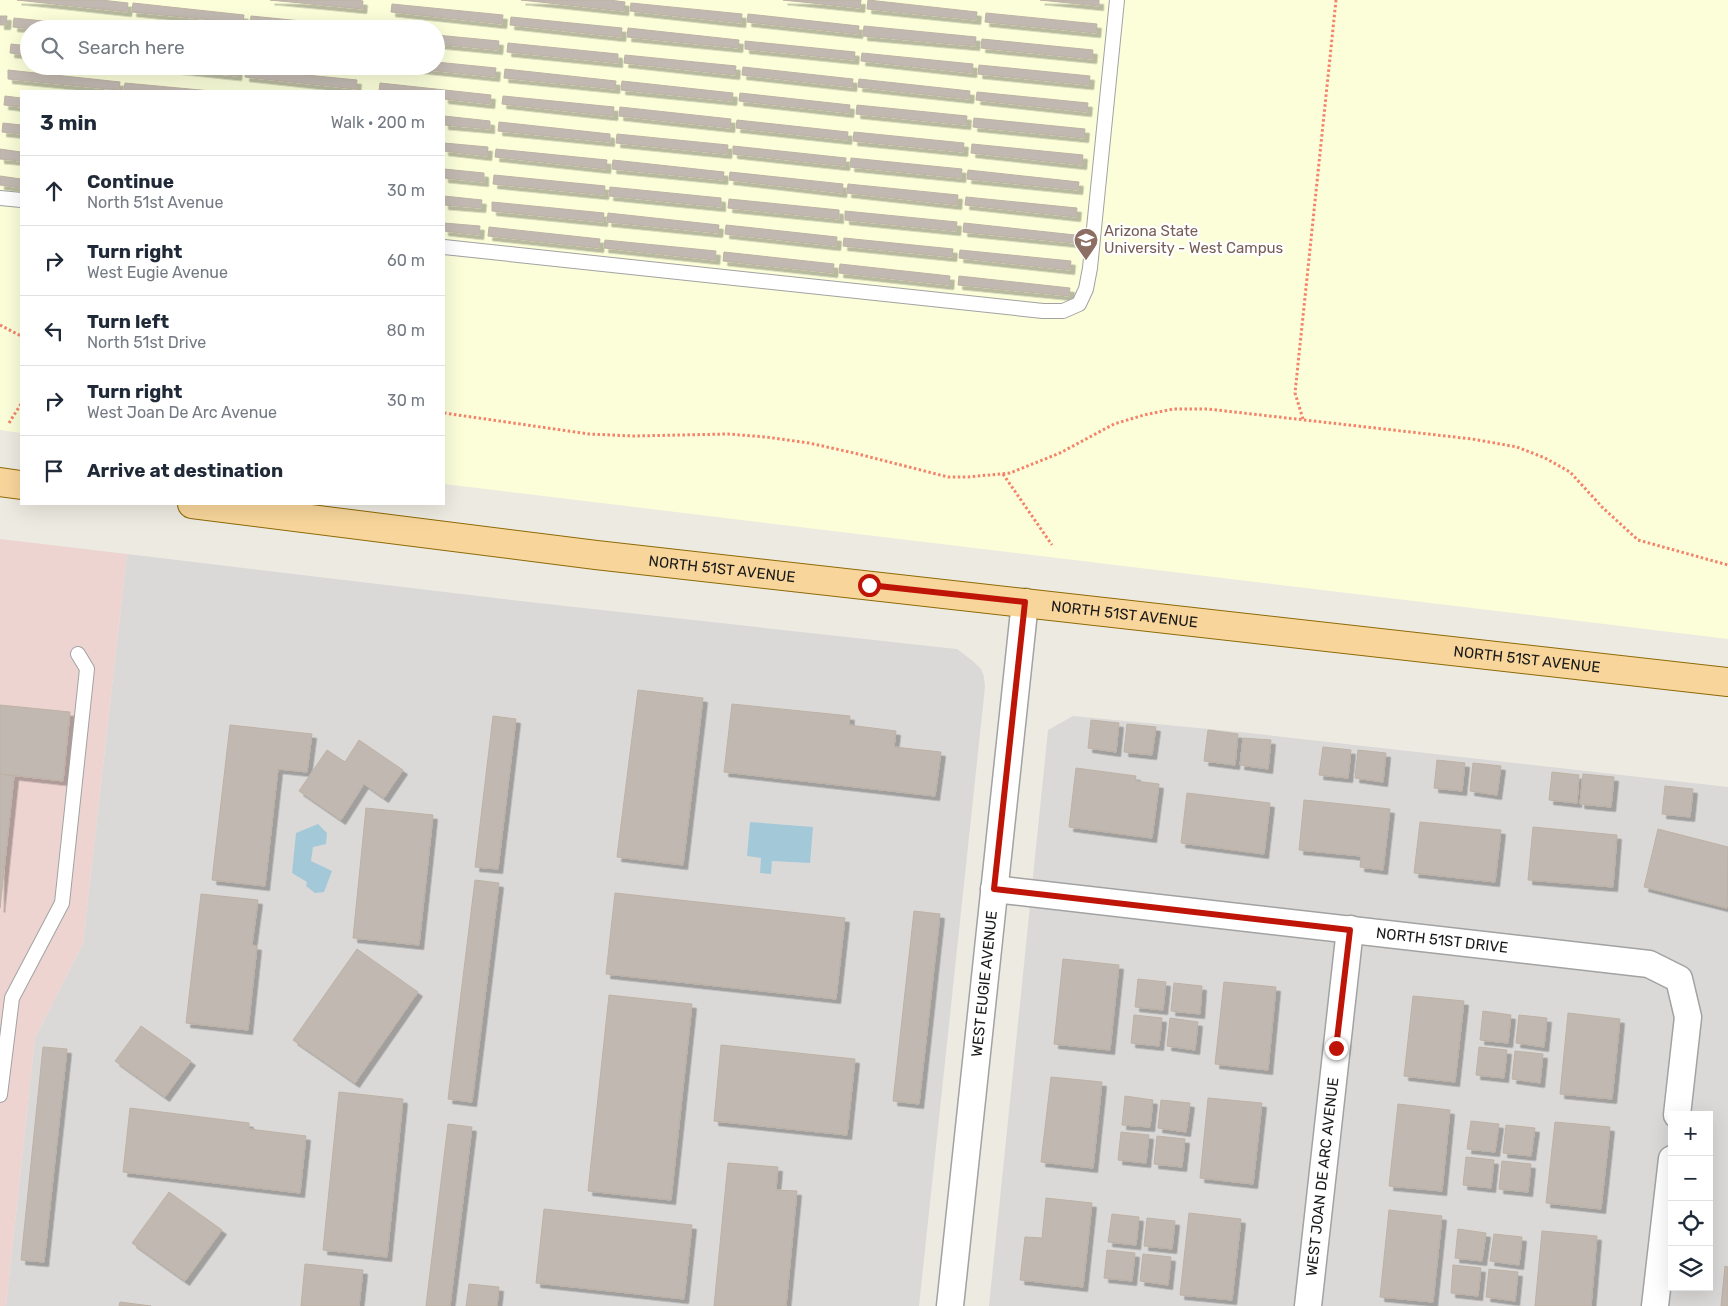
<!DOCTYPE html>
<html lang="en">
<head>
<meta charset="utf-8">
<style>
	body { margin:0; font-family:Rubik,sans-serif; background:#f2f2f3; color:#1f2937 }
	.controls { position:absolute; right:15px; bottom:15px; display:grid; overflow:hidden; border-radius:0px; box-shadow:0 5px 20px #0002 }
	.controls button { width:45px; height:45px; display:grid; place-items:center; padding:0; border:0; border-bottom:1px solid #e0e1e3; background:#fff; color:#1f2937; font:25px sans-serif }
	.stop { position:absolute; width:15px; height:15px; margin:-11px; border:4px solid #bf1508; border-radius:50%; background:#fff }
	.stop.end { background:#bf1508; border-color:#fff; box-shadow:0 1px 5px #0008 }
	.list { margin:0; padding:0; list-style:none }
	h2 { display:flex; justify-content:space-between; align-items:center; height:65px; margin:0; padding:0 20px; font-size:21px }
	h2 small { font-size:16px; font-weight:400; color:#747a83 }
	.list li { display:grid; grid-template-columns:32px 1fr auto; gap:15px; align-items:center; box-sizing:border-box; height:70px; padding:0 20px; border-top:1px solid #e0e1e3 }
	.list b { display:block; font-size:19px; white-space:nowrap }
	.list p { margin:0; font-size:16px; white-space:nowrap; color:#747a83 }
	.list em { font-size:16px; font-style:normal; color:#747a83 }
	.icon { flex:none; width:28px; height:28px; fill:none; stroke:currentColor; stroke-width:2; stroke-linecap:round; stroke-linejoin:round }
	.map { position:relative; flex:none; width:1728px; height:1306px; overflow:hidden }
	.search { position:absolute; background:#fff; box-shadow:0 5px 20px #0002; left:20px; top:20px; width:425px; height:55px; display:flex; align-items:center; gap:12px; box-sizing:border-box; padding:0 18px; border-radius:28px; color:#747a83; font-size:19px }
	.panel { position:absolute; background:#fff; box-shadow:0 5px 20px #0002; left:20px; top:90px; width:425px; height:415px; border-radius:0px }
	.map>svg:first-child { display:block }
</style>
</head>
<body>
<div class="map">
<svg width="1728" height="1306" viewBox="0 0 1728 1306">
	<defs>
		<filter id="shadow"><feDropShadow dx="4.5" dy="4.5" stdDeviation="0" flood-color="#0004"/></filter>
	</defs>
	<rect width="100%" height="100%" fill="#edeae1"/>
	<g fill="#dad9d8" fill-rule="evenodd">
		<polygon points="127,554 538,603 947,648 957,649 974,662 981,669 984,677 985,687 919,1306 6,1306 35,1038 83,943"/>
		<path d="M1073 716 1240 732 1728 787V1306H989L1048 730ZM1672 1115H1709V1287H1672Z"/>
	</g>
	<polygon fill="#edd4d0" points="0,539 127,554 83,943 35,1038 6,1306 0,1306"/>
	<path fill="#fbfed9" fill-rule="evenodd" d="M0 0H1728V639L444 484V91H21V433L0 430ZM29 29H436V66H29Z"/>
	<g fill="#a3c9d9">
		<polygon points="750,822 813,827 810,863 772,861 771,874 760,873 761,858 747,856"/>
		<polygon points="318,824 327,833 326,844 313,847 311,861 332,871 324,892 315,893 306,886 307,882 292,873 296,833"/>
	</g>
	<g fill="#c1b9b1" stroke="#beb1a4" filter="url(#shadow)">
		<polygon points="17,0 101,0 128,3 127,12"/>
		<polygon points="270,0 357,0 363,1 362,9"/>
		<polygon points="521,0 609,0 625,2 624,11"/>
		<polygon points="783,0 861,0 860,8"/>
		<polygon points="868,0 977,12 976,20 867,9"/>
		<polygon points="1040,0 1099,0 1099,6"/>
		<polygon points="133,3 244,15 243,23 132,12"/>
		<polygon points="631,3 742,14 741,23 630,11"/>
		<polygon points="392,4 503,15 502,24 391,12"/>
		<polygon points="986,13 1097,24 1096,33 985,22"/>
		<polygon points="748,14 859,26 858,34 747,22"/>
		<polygon points="0,16 7,16 6,25 0,25"/>
		<polygon points="251,16 362,27 362,29 292,29 250,25"/>
		<polygon points="511,17 622,28 621,37 510,25"/>
		<polygon points="14,18 122,29 34,29 13,27"/>
		<polygon points="864,26 976,37 975,46 863,36"/>
		<polygon points="628,28 739,40 738,48 627,37"/>
		<polygon points="436,35 499,41 498,50 436,44"/>
		<polygon points="982,39 1093,50 1092,59 981,48"/>
		<polygon points="745,41 855,52 854,60 745,49"/>
		<polygon points="508,43 618,54 618,63 507,52"/>
		<polygon points="11,44 29,46 29,55 10,53"/>
		<polygon points="862,53 973,64 972,73 861,61"/>
		<polygon points="625,55 736,66 735,75 624,63"/>
		<polygon points="436,62 496,68 495,77 391,66 436,66"/>
		<polygon points="979,65 1090,76 1089,85 978,74"/>
		<polygon points="142,66 230,66 238,67 237,76"/>
		<polygon points="743,67 853,79 852,87 742,75"/>
		<polygon points="246,69 357,80 356,89 245,77"/>
		<polygon points="505,69 616,81 615,89 504,78"/>
		<polygon points="8,70 120,82 119,90 8,79"/>
		<polygon points="859,79 970,91 969,99 858,87"/>
		<polygon points="622,81 733,93 732,101 621,90"/>
		<polygon points="125,83 211,91 124,91"/>
		<polygon points="380,83 491,95 490,104 444,99 444,91 379,91"/>
		<polygon points="977,92 1088,103 1087,112 976,100"/>
		<polygon points="740,93 850,105 849,113 739,101"/>
		<polygon points="5,96 21,98 21,107 4,105"/>
		<polygon points="503,96 614,107 613,116 502,104"/>
		<polygon points="857,105 967,116 966,125 856,114"/>
		<polygon points="620,107 731,119 730,128 619,116"/>
		<polygon points="444,116 490,121 490,129 444,125"/>
		<polygon points="974,118 1085,129 1084,138 973,127"/>
		<polygon points="737,120 848,132 847,140 736,128"/>
		<polygon points="499,122 610,134 610,142 498,131"/>
		<polygon points="3,123 21,125 21,134 2,132"/>
		<polygon points="854,132 964,143 963,152 853,141"/>
		<polygon points="617,134 728,145 727,154 616,143"/>
		<polygon points="444,143 488,147 487,156 444,151"/>
		<polygon points="972,144 1083,155 1082,165 971,153"/>
		<polygon points="733,146 846,158 845,166 733,154"/>
		<polygon points="0,149 21,152 21,161 0,159"/>
		<polygon points="496,149 607,160 606,169 495,157"/>
		<polygon points="851,158 962,169 961,178 850,167"/>
		<polygon points="613,160 724,172 723,180 612,169"/>
		<polygon points="444,169 484,173 484,182 444,178"/>
		<polygon points="968,170 1079,182 1078,190 967,179"/>
		<polygon points="730,172 843,184 842,193 729,180"/>
		<polygon points="494,175 605,186 604,195 493,184"/>
		<polygon points="0,176 21,179 21,188 0,185"/>
		<polygon points="848,184 958,195 957,205 847,193"/>
		<polygon points="610,187 721,198 721,207 609,196"/>
		<polygon points="444,196 482,200 481,208 444,205"/>
		<polygon points="966,197 1077,208 1076,217 965,205"/>
		<polygon points="729,199 839,210 839,219 728,208"/>
		<polygon points="492,202 604,213 603,222 492,211"/>
		<polygon points="845,211 957,222 956,231 845,220"/>
		<polygon points="608,213 719,225 718,233 607,222"/>
		<polygon points="444,223 480,226 479,235 444,231"/>
		<polygon points="964,223 1075,235 1074,243 963,232"/>
		<polygon points="726,225 837,237 836,246 725,234"/>
		<polygon points="489,227 600,239 599,248 488,236"/>
		<polygon points="844,238 953,249 952,257 843,246"/>
		<polygon points="605,240 716,251 715,260 604,248"/>
		<polygon points="960,250 1071,261 1070,270 959,258"/>
		<polygon points="724,252 834,264 833,273 723,261"/>
		<polygon points="840,264 950,276 949,285 839,273"/>
		<polygon points="959,276 1070,288 1069,296 958,285"/>
		<polygon points="638,690 703,698 683,865 617,857"/>
		<polygon points="732,704 850,716 849,725 896,731 894,747 941,752 935,796 724,772"/>
		<polygon points="0,705 70,712 63,781 0,774"/>
		<polygon points="493,716 516,719 498,869 475,867"/>
		<polygon points="1091,720 1119,723 1116,752 1088,748"/>
		<polygon points="1127,724 1156,727 1152,755 1124,752"/>
		<polygon points="230,725 312,734 307,772 278,769 265,886 212,880"/>
		<polygon points="1208,730 1238,734 1235,765 1204,761"/>
		<polygon points="1243,738 1271,740 1268,769 1240,765"/>
		<polygon points="359,740 403,770 384,798 364,784 341,820 299,791 327,750 345,762"/>
		<polygon points="1323,747 1351,750 1348,778 1319,775"/>
		<polygon points="1358,750 1386,753 1383,782 1355,778"/>
		<polygon points="1437,760 1465,763 1462,791 1434,788"/>
		<polygon points="1473,763 1501,766 1497,795 1470,791"/>
		<polygon points="1076,768 1136,776 1135,781 1159,784 1152,838 1069,827"/>
		<polygon points="1552,772 1579,775 1577,803 1549,800"/>
		<polygon points="0,774 14,776 0,908"/>
		<polygon points="1583,774 1614,777 1611,807 1580,804"/>
		<polygon points="1665,786 1693,789 1690,817 1662,814"/>
		<polygon points="1187,793 1270,803 1264,854 1181,843"/>
		<polygon points="1304,800 1390,809 1383,870 1360,867 1361,856 1299,850"/>
		<polygon points="366,808 433,815 419,945 353,938"/>
		<polygon points="1420,822 1501,830 1495,882 1414,873"/>
		<polygon points="1533,827 1617,835 1613,887 1528,880"/>
		<polygon points="1658,829 1728,847 1727,908 1644,887"/>
		<polygon points="475,880 499,883 472,1102 448,1099"/>
		<polygon points="615,893 845,918 836,999 606,974"/>
		<polygon points="201,894 258,900 252,945 257,946 248,1030 186,1023"/>
		<polygon points="914,911 940,914 919,1104 893,1101"/>
		<polygon points="357,949 418,992 355,1083 293,1040"/>
		<polygon points="1063,959 1119,965 1110,1050 1054,1044"/>
		<polygon points="1138,979 1166,982 1163,1010 1135,1007"/>
		<polygon points="1224,982 1276,987 1268,1070 1215,1064"/>
		<polygon points="1174,983 1202,986 1200,1014 1171,1011"/>
		<polygon points="609,995 692,1004 671,1200 588,1191"/>
		<polygon points="1413,996 1464,1001 1455,1082 1404,1076"/>
		<polygon points="1483,1011 1511,1015 1508,1043 1480,1040"/>
		<polygon points="1568,1013 1620,1019 1612,1099 1560,1094"/>
		<polygon points="1134,1015 1162,1018 1159,1046 1131,1043"/>
		<polygon points="1519,1015 1547,1018 1544,1047 1516,1043"/>
		<polygon points="1170,1018 1198,1022 1195,1050 1167,1046"/>
		<polygon points="141,1026 191,1061 165,1097 115,1061"/>
		<polygon points="721,1045 855,1059 847,1135 714,1121"/>
		<polygon points="43,1047 67,1049 44,1262 21,1260"/>
		<polygon points="1479,1047 1507,1050 1504,1078 1476,1075"/>
		<polygon points="1515,1051 1543,1054 1540,1083 1512,1079"/>
		<polygon points="1051,1077 1102,1082 1093,1168 1041,1162"/>
		<polygon points="339,1092 403,1099 387,1257 323,1250"/>
		<polygon points="1125,1096 1153,1100 1150,1127 1122,1125"/>
		<polygon points="1208,1098 1262,1103 1253,1184 1200,1178"/>
		<polygon points="1161,1100 1190,1103 1186,1132 1158,1128"/>
		<polygon points="1398,1104 1450,1110 1442,1191 1389,1186"/>
		<polygon points="130,1108 249,1123 249,1129 306,1136 300,1193 123,1172"/>
		<polygon points="1471,1121 1499,1124 1495,1152 1467,1149"/>
		<polygon points="1555,1122 1610,1127 1601,1209 1546,1203"/>
		<polygon points="448,1124 472,1127 450,1306 426,1306"/>
		<polygon points="1506,1125 1535,1128 1531,1156 1503,1153"/>
		<polygon points="1121,1132 1149,1135 1146,1163 1118,1160"/>
		<polygon points="1157,1136 1185,1139 1182,1167 1154,1164"/>
		<polygon points="1466,1157 1494,1160 1491,1188 1463,1185"/>
		<polygon points="1502,1161 1531,1164 1528,1192 1499,1189"/>
		<polygon points="728,1163 778,1167 776,1190 797,1191 786,1306 714,1306"/>
		<polygon points="169,1192 222,1230 185,1281 132,1243"/>
		<polygon points="1046,1198 1092,1203 1083,1287 1020,1280 1025,1237 1042,1238"/>
		<polygon points="544,1209 692,1225 684,1299 536,1283"/>
		<polygon points="1389,1210 1442,1216 1433,1302 1380,1297"/>
		<polygon points="1189,1213 1241,1219 1232,1300 1180,1295"/>
		<polygon points="1112,1214 1139,1217 1136,1245 1108,1242"/>
		<polygon points="1147,1218 1175,1221 1172,1249 1144,1246"/>
		<polygon points="1458,1229 1486,1233 1482,1261 1455,1258"/>
		<polygon points="1542,1231 1597,1236 1591,1306 1535,1306"/>
		<polygon points="1494,1234 1522,1237 1519,1265 1490,1261"/>
		<polygon points="1107,1250 1135,1253 1132,1281 1104,1278"/>
		<polygon points="1143,1254 1171,1257 1168,1285 1140,1281"/>
		<polygon points="305,1264 363,1270 359,1306 301,1306"/>
		<polygon points="1453,1265 1481,1268 1478,1296 1451,1293"/>
		<polygon points="1725,1266 1728,1267 1728,1306 1721,1306"/>
		<polygon points="1489,1269 1518,1272 1515,1301 1486,1297"/>
		<polygon points="469,1284 499,1287 497,1306 466,1306"/>
		<polygon points="120,1302 151,1306 119,1306"/>
	</g>
	<g fill="none" stroke-linecap="round" stroke-linejoin="round">
		<defs>
			<g id="lane">
				<polyline points="0,198 21,200"/>
				<polyline points="444,247 1043,311 1063,311 1079,304 1086,289 1090,268 1117,0"/>
				<polyline points="0,1095 12,998 62,903 87,669 78,654"/>
			</g>
			<g id="street">
				<path id="s1" d="M994 889 1649 964 1679 979 1688 1017 1677 1115"/>
				<path id="s2" d="M950 1306 1025 602"/>
				<path id="s3" d="M1308 1306 1350 929"/>
				<polyline points="1655,1306 1672,1159"/>
			</g>
			<g id="primary">
				<polyline points="0,482 21,485"/>
				<path id="s4" d="M192 504 596 555 1728 682"/>
			</g>
		</defs>
		<use href="#lane" stroke="#a2a2a2" stroke-width="16"/>
		<use href="#street" stroke="#a2a2a2" stroke-width="29"/>
		<use href="#primary" stroke="#8d6a06" stroke-width="30"/>
		<g stroke="#f4836b" stroke-width="3" stroke-dasharray="2.5 2.5" stroke-linecap="butt">
			<polyline points="0,325 21,336"/>
			<polyline points="444,413 589,434 633,436 728,434 766,437 809,443 854,453 948,477 968,477 1010,473 1060,453 1114,424 1144,415 1173,409 1208,409 1472,439 1517,447 1545,458 1570,472 1603,508 1638,540 1728,565"/>
			<polyline points="1303,419 1295,393 1336,0"/>
			<polyline points="9,423 21,404"/>
			<polyline points="1003,474 1052,545"/>
		</g>
		<use href="#lane" stroke="#fff" stroke-width="14"/>
		<use href="#street" stroke="#fff" stroke-width="26"/>
		<use href="#primary" stroke="#f8d69b" stroke-width="28"/>
	</g>
	<g fill="none" stroke-linecap="round" stroke-linejoin="round">
		<polyline stroke="#bf1508" stroke-width="6" points="869,585 1025,602 994,889 1350,930 1336,1048"/>
	</g>
	<defs>
		<symbol id="university-pin" viewBox="-11 -11 22 30"><path d="M0 17L-7.5 6A9.5 9.5 0 1 1 7.5 6Z" fill="#8d6e63" stroke="#fff"/><path d="M0-5L7-2L0 1L-7-2ZM-4 1L0 2.5L4 1V4Q0 6-4 4Z" fill="#fff"/></symbol>
	</defs>
	<g fill-rule="evenodd">
		<use href="#university-pin" x="1072" y="226" width="28" height="38"/>
	</g>
	<g text-anchor="middle" stroke-width="4.5" stroke-linejoin="round" paint-order="stroke">
		<g font-size="15" fill="#785e54" stroke="#fff" text-anchor="start">
			<text x="1104" y="236">Arizona State<tspan x="1104" dy="17">University - West Campus</tspan></text>
		</g>
		<g font-size="15" fill="#1b1b1b" stroke="#fff">
			<text dy="5" stroke="none"><textPath href="#s4" startOffset="534">NORTH 51ST AVENUE</textPath></text>
			<text dy="5" stroke="none"><textPath href="#s4" startOffset="939">NORTH 51ST AVENUE</textPath></text>
			<text dy="5" stroke="none"><textPath href="#s4" startOffset="1344">NORTH 51ST AVENUE</textPath></text>
			<text dy="5" stroke="none"><textPath href="#s1" startOffset="451">NORTH 51ST DRIVE</textPath></text>
			<text dy="5" stroke="none"><textPath href="#s2" startOffset="324">WEST EUGIE AVENUE</textPath></text>
			<text dy="5" stroke="none"><textPath href="#s3" startOffset="130">WEST JOAN DE ARC AVENUE</textPath></text>
		</g>
	</g>
</svg>
<div class="controls">
<button>+</button>
<button>−</button>
<button><svg class="icon" aria-label="locate" viewBox="0 0 24 24"><circle cx="12" cy="12" r="6"/><path d="M12 2v4M12 18v4M2 12h4M18 12h4"/></svg></button>
<button><svg class="icon" aria-label="layers" viewBox="0 0 24 24"><path d="M12 4l9 5-9 5-9-5zM3 14l9 5 9-5"/></svg></button>
</div>
<div class="stop" style="left:869px;top:585px"></div>
<div class="stop end" style="left:1336px;top:1048px"></div>
<div class="search"><svg class="icon" aria-label="search" viewBox="0 0 24 24"><circle cx="10" cy="10" r="6"/><path d="M15 15l6 6"/></svg>Search here</div>
<section class="panel">
<h2>3 min<small>Walk · 200 m</small></h2>
<ul class="list">
<li><svg class="icon" aria-label="ahead" viewBox="0 0 24 24"><path d="M12 20V5M6 11l6-6 6 6"/></svg><div><b>Continue</b><p>North 51st Avenue</p></div><em>30 m</em></li>
<li><svg class="icon" aria-label="right" viewBox="0 0 24 24"><path d="M7 20v-9h11M14 6l5 5-5 5"/></svg><div><b>Turn right</b><p>West Eugie Avenue</p></div><em>60 m</em></li>
<li><svg class="icon" aria-label="left" viewBox="0 0 24 24"><path d="M17 20v-9H6M10 6l-5 5 5 5"/></svg><div><b>Turn left</b><p>North 51st Drive</p></div><em>80 m</em></li>
<li><svg class="icon" aria-label="right" viewBox="0 0 24 24"><path d="M7 20v-9h11M14 6l5 5-5 5"/></svg><div><b>Turn right</b><p>West Joan De Arc Avenue</p></div><em>30 m</em></li>
<li><svg class="icon" aria-label="arrive" viewBox="0 0 24 24"><path d="M6 21V4h12l-3 4 3 4H6"/></svg><div><b>Arrive at destination</b></div></li>
</ul>
</section>
</div>
</body>
</html>
